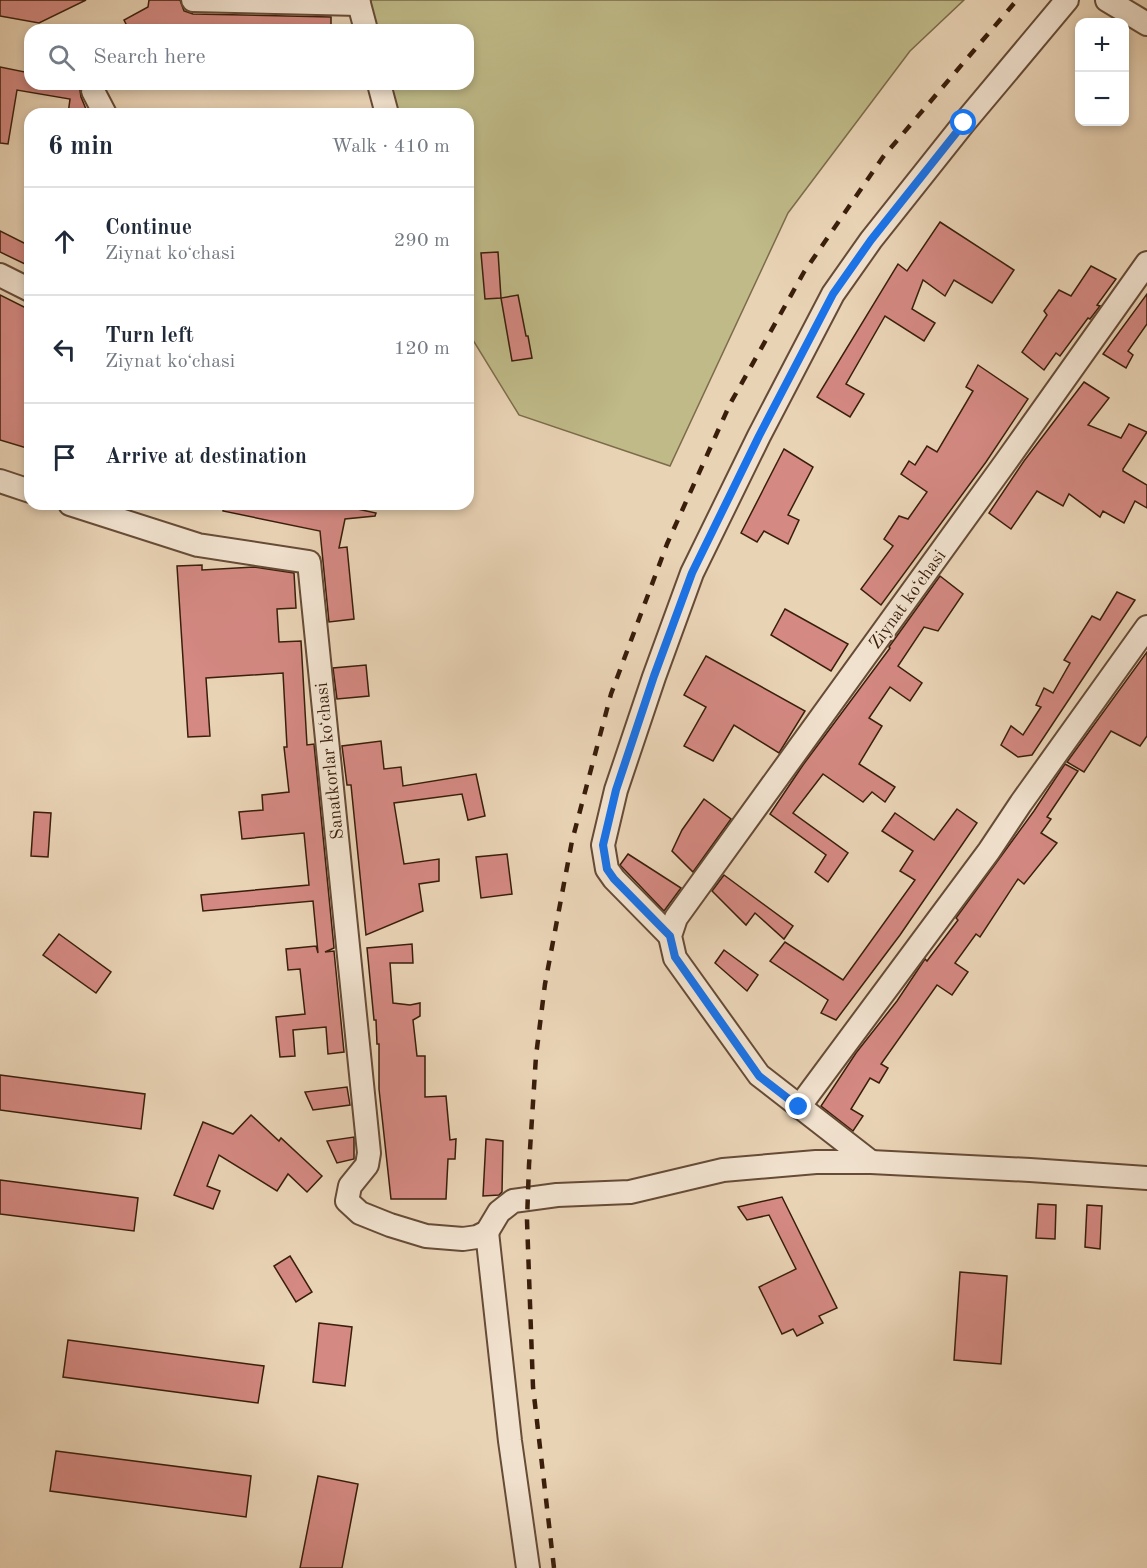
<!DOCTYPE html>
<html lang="en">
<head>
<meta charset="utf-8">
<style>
	body { margin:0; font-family:"Old Standard TT",serif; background:#f2f2f3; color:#1f2937 }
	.controls { position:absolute; right:18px; top:18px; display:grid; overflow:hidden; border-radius:12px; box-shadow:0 3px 9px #0003 }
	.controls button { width:54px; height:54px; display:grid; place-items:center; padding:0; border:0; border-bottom:2px solid #e0e1e3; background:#fff; color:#1f2937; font:30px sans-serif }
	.stop { position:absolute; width:18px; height:18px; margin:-14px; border:4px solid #1a73e8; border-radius:50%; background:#fff }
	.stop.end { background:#1a73e8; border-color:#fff; box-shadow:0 2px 6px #0008 }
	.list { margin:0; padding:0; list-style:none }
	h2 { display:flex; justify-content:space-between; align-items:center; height:78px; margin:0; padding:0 24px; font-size:26px }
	h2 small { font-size:20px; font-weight:400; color:#747a83 }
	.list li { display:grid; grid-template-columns:39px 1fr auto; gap:18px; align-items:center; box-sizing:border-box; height:108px; padding:0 24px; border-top:2px solid #e0e1e3 }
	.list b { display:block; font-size:22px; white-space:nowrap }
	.list p { margin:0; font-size:20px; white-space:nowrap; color:#747a83 }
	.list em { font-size:20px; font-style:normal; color:#747a83 }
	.icon { flex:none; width:33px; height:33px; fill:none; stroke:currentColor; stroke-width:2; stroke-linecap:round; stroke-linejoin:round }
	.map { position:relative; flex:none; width:1147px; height:1568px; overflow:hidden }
	.search { position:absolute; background:#fff; box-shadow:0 3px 9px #0003; left:24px; top:24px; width:450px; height:66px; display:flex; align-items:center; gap:15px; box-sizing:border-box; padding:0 21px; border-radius:18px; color:#747a83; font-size:22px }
	.panel { position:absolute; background:#fff; box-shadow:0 3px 9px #0003; left:24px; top:108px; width:450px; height:402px; border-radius:18px }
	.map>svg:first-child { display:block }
</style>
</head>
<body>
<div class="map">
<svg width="1147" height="1568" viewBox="0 0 1147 1568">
	<rect width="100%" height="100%" fill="#e9d3b5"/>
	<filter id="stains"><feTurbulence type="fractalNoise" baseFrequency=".00333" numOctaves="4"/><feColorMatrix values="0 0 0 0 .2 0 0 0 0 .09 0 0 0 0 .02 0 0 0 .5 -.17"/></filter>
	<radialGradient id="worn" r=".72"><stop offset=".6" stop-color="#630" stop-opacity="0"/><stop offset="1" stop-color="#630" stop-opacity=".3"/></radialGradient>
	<polygon fill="#bfba88" stroke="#7c6c4a" stroke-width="1.5" points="370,0 964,0 910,51 788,213 670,466 519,415 468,332 468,114 395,114 389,84 468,84 468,30 376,30"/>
	<g fill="#d48982" stroke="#3a1e0b" stroke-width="1.5">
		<polygon points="0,0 86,0 39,23 0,16"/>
		<polygon points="149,0 180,0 184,11 193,14 331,17 331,30 129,30 124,20 148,7"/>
		<polygon points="0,67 30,73 30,84 79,84 81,97 88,114 68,114 70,99 17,90 8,144 0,143"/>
		<polygon points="940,222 1014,270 992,303 954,280 945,296 923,280 912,309 935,323 924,341 885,316 846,384 864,394 850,417 817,397 898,264 907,271"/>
		<polygon points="0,231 30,246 30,255 25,264 0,252"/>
		<polygon points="498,252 501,298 485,299 481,253"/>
		<polygon points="1091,266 1116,279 1097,305 1100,306 1090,319 1088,318 1060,356 1056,353 1044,370 1022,352 1047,315 1044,311 1059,290 1071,296"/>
		<polygon points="1147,294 1147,324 1128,351 1133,355 1126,368 1103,354"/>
		<polygon points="0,295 30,310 30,449 0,440"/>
		<polygon points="518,295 526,336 528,336 532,358 512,361 501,298"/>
		<polygon points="978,365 1028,399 986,462 881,605 861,589 893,546 884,539 899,516 908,519 927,492 901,474 909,461 915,465 927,446 937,452 973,391 966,387"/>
		<polygon points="1084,382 1109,398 1088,425 1121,438 1129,424 1147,432 1123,469 1123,471 1147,485 1147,508 1135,501 1124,523 1103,511 1100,517 1069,494 1063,506 1037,491 1011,529 989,513 1024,461"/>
		<polygon points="784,449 813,467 788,515 799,520 788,544 764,531 757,542 741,533"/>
		<polygon points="224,504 334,504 376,513 375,516 345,519 339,548 347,547 354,619 329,622 320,531 223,511"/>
		<polygon points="202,565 202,570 254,567 294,573 296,608 277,609 279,642 301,641 307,745 314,744 334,948 325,952 334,951 344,1052 328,1054 326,1027 293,1030 295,1056 280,1057 276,1017 305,1014 300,969 288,970 286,949 316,946 318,953 313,901 203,911 201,895 309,885 304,833 242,839 239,812 263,810 262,795 289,792 284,747 287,747 283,673 206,678 210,736 188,737 177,566"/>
		<polygon points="940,576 963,594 938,631 924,627 898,666 922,683 910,701 890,687 869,718 882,726 859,764 895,787 885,802 872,792 863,802 823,774 793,813 848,853 828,882 815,872 826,855 770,814 803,765 890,648 889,647"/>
		<polygon points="1117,592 1135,600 1032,755 1018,757 1001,745 1011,726 1023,735 1041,707 1036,705 1044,688 1053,693 1070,663 1064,660 1092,616 1100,620"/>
		<polygon points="785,609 848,644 831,671 771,635"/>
		<polygon points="1147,652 1147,736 1140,746 1111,731 1084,772 1067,762"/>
		<polygon points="706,656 805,711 779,753 734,725 713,761 684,746 706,707 684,695"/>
		<polygon points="366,665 369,696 337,699 333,668"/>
		<polygon points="381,741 384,769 401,767 403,786 476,774 485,816 468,820 462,794 394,803 404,864 439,859 439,881 419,884 423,911 366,935 351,785 347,785 342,746"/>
		<polygon points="1065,764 1078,771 1047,817 1051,819 1041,833 1057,843 1024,884 1018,879 980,937 976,934 955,963 968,972 952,995 937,985 881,1064 888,1068 879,1083 870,1078 851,1109 863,1116 853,1131 821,1106 856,1053 897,1001 925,959 927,961 958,920 956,918 1034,811"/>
		<polygon points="704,799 731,819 693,872 672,851 682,830"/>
		<polygon points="957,809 977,823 900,935 836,1020 821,1013 828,1000 770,961 785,942 843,980 915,880 900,871 913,851 882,831 895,813 934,840"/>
		<polygon points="34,812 51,813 48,857 31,856"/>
		<polygon points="507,854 512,894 481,898 476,857"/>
		<polygon points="628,854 681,888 664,911 620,865"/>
		<polygon points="724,875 793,926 784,939 755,913 746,925 712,891"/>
		<polygon points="59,934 111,972 96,993 43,955"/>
		<polygon points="412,944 413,963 390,963 393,1003 410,1005 420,1003 420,1016 413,1020 417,1056 425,1056 425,1097 446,1096 450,1140 456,1139 455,1159 448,1159 446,1199 391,1199 379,1089 379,1044 377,1044 376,1020 374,1020 367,948"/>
		<polygon points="724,950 758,975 747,991 715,963"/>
		<polygon points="0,1075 145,1094 141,1129 0,1110"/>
		<polygon points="347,1087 350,1105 313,1110 305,1092"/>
		<polygon points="251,1115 279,1141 281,1138 322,1176 307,1192 288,1174 277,1191 219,1155 207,1186 220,1191 213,1209 174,1195 203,1122 233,1134"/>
		<polygon points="354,1137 354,1159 337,1163 327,1141"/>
		<polygon points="486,1139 503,1141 502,1192 499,1195 483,1196"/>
		<polygon points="0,1180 138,1198 134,1231 0,1214"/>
		<polygon points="782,1197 837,1308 819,1316 823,1323 797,1336 793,1329 782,1334 759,1287 796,1269 769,1215 747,1220 738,1207"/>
		<polygon points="1038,1204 1056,1205 1055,1239 1036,1238"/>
		<polygon points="1087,1205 1102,1206 1100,1249 1085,1247"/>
		<polygon points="290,1256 312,1292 296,1302 274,1266"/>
		<polygon points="960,1272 1007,1276 1001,1364 954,1360"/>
		<polygon points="319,1323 352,1327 345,1386 313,1382"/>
		<polygon points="68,1340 264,1366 258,1403 63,1377"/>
		<polygon points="56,1451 251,1476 246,1517 50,1491"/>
		<polygon points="318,1476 358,1484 342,1568 300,1568"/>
	</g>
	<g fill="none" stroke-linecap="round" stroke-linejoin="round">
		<defs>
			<g id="street">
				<polyline points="193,0 359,4"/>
				<polyline points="358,0 366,30"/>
				<polyline points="1107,0 1147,24"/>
				<polyline points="379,84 387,114"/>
				<polyline points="93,91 105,114"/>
				<polyline points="0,275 30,290"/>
				<polyline points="0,481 30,491"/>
				<polyline points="70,504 198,545 309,562 369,1153 367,1165 350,1186 347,1201 360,1213 390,1225 426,1236 463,1239 477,1237 487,1232 499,1212 513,1201 557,1195 630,1192 723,1170 816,1162 871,1162 1030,1170 1147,1178"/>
				<polyline points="670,936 614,879 607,869 603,845 616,790 654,677 692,573 759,436 833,294 871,240 964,123 1067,0"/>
				<polyline points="799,1107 989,851 1021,803 1147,627"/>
				<polyline points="871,1162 759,1075 675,958 670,936 676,918 1005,463 1147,263"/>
				<polyline points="487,1232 510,1441 528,1568"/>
			</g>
		</defs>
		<use href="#street" stroke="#664b36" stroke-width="26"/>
		<use href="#street" stroke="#f1e2cf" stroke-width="22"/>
		<polyline stroke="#3a1e0b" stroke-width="4.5" stroke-dasharray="10 10" stroke-linecap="butt" points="554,1568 533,1387 527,1220 529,1165 536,1056 545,984 572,841 611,694 667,544 730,404 804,272 883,157 1017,0"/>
	</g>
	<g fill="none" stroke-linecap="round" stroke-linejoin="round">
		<polyline stroke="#1a73e8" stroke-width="8" points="799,1107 759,1076 675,957 670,936 614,879 607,869 603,845 616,790 654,676 692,573 759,436 833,294 871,240 964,123"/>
	</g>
	<g text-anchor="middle" stroke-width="4.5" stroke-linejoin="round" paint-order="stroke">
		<g font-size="18" fill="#3a1e0b" stroke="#f1e2cf">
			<text transform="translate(907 599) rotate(-54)" y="6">Ziynat koʻchasi</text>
			<text transform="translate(329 761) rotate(-96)" y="6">Sanatkorlar koʻchasi</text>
		</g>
	</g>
	<rect width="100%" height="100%" filter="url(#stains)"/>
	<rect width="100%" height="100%" fill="url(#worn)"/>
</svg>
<div class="controls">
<button>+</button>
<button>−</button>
</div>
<div class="stop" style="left:964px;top:123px"></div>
<div class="stop end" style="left:799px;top:1107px"></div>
<div class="search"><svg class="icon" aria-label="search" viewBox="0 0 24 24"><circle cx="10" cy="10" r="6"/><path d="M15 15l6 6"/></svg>Search here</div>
<section class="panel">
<h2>6 min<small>Walk · 410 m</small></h2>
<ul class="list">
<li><svg class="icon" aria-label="ahead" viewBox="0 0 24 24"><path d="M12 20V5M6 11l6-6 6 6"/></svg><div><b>Continue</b><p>Ziynat koʻchasi</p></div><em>290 m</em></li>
<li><svg class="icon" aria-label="left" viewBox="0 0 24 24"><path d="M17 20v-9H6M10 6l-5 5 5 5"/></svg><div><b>Turn left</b><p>Ziynat koʻchasi</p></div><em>120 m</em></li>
<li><svg class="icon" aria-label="arrive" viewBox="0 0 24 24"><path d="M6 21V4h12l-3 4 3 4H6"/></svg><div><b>Arrive at destination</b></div></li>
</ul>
</section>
</div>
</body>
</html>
